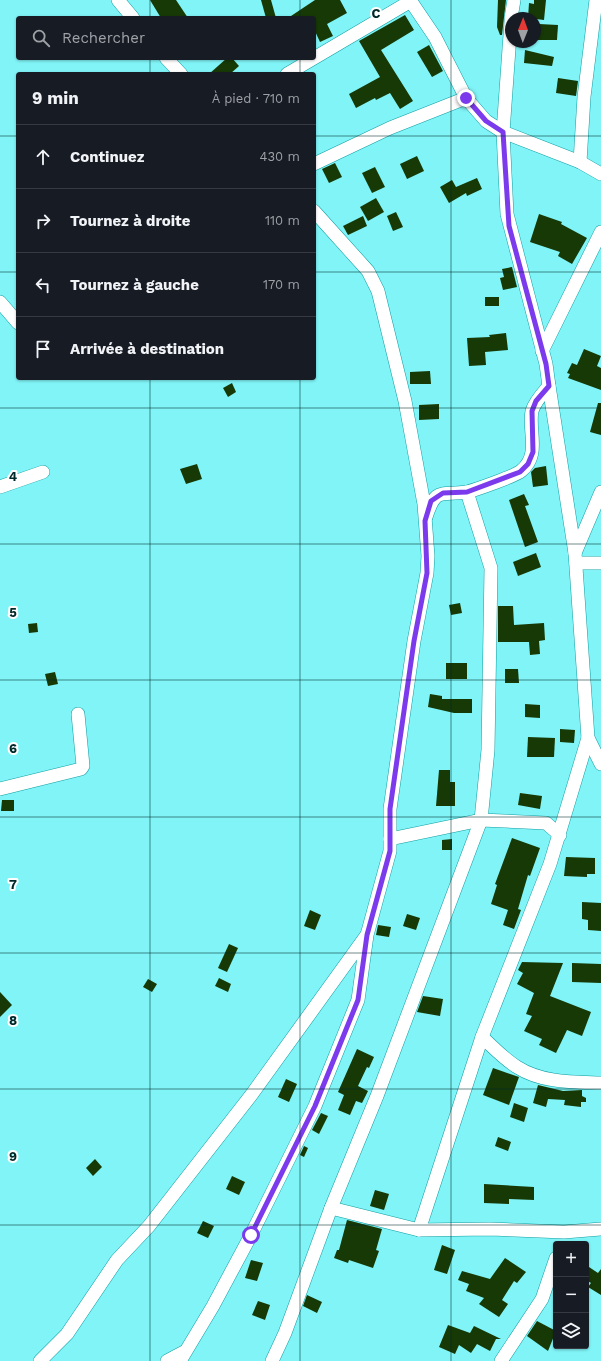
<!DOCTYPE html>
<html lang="fr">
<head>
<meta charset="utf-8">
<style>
	body { margin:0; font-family:"Work Sans",sans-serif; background:#20242c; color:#f1f3f6 }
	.controls { position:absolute; right:12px; bottom:12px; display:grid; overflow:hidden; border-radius:4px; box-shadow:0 1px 3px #0004 }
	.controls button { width:36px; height:36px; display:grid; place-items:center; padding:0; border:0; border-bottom:1px solid #363941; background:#171b24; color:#f1f3f6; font:20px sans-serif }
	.compass { position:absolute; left:505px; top:12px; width:36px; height:36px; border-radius:50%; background:#171b24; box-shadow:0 1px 3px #0004; rotate:1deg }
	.stop { position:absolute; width:12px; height:12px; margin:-9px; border:3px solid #7c3aed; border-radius:50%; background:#fff }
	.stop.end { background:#7c3aed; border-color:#fff; box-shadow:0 1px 4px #0008 }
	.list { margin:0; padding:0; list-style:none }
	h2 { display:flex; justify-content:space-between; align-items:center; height:52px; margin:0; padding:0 16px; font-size:17px }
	h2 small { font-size:13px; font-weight:400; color:#9ea1a6 }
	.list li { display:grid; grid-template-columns:26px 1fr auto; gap:12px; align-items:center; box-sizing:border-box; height:64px; padding:0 16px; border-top:1px solid #363941 }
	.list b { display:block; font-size:15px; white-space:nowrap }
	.list em { font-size:13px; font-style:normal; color:#9ea1a6 }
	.icon { flex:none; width:22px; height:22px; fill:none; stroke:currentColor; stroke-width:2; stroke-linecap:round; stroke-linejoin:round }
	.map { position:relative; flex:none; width:601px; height:1361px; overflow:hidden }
	.search { position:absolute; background:#171b24; box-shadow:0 1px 3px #0004; left:16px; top:16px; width:300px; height:44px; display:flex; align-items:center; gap:10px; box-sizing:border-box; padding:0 14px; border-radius:4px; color:#9ea1a6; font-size:15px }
	.panel { position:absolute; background:#171b24; box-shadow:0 1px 3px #0004; left:16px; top:72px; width:300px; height:308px; border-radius:4px }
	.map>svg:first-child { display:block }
</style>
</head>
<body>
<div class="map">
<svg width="601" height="1361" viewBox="0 0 601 1361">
	<rect width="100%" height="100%" fill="#80f4f7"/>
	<g fill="#173906">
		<polygon points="150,0 176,0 188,18 161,18"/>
		<polygon points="261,0 271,0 276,18 266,18"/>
		<polygon points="315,0 340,0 347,13 327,24 333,36 320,42 314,29 314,18 288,18"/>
		<polygon points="498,0 506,0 502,35 500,35 497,27"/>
		<polygon points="534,0 546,0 544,20 528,18 529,3 534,4"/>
		<polygon points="405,15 414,30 381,50 413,101 400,109 390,93 376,100 375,98 356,108 349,94 380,77 359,41"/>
		<polygon points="539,24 558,25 557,40 538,40"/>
		<polygon points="429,45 443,71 432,77 417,52"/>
		<polygon points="525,50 554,57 552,66 524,63"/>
		<polygon points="227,58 232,58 239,66 230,74 209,74"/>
		<polygon points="558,78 578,81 576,96 556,93"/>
		<polygon points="417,156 424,171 407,179 400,164"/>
		<polygon points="335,163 342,177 329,183 322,169"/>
		<polygon points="375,167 385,187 372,193 362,173"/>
		<polygon points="477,178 482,189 467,196 466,193 449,203 440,187 452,180 456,187"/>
		<polygon points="376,198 384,212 368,221 360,207"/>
		<polygon points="396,212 403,227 393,231 387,216"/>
		<polygon points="539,214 562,222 561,224 587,238 572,264 558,256 560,252 530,242"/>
		<polygon points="363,216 367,226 348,235 343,226"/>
		<polygon points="512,267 517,287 503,290 500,278 504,277 502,269"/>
		<rect x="485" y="297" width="14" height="9"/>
		<polygon points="506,333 508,350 485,352 486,365 469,366 467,338 490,337 489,335"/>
		<polygon points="584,349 601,356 597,366 601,368 601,390 568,378 570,374 567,373 572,363 577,365"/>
		<polygon points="430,371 431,384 410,384 410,372"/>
		<polygon points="232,383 236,392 228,397 223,388"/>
		<polygon points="598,403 601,403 601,435 590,432"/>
		<polygon points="439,404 439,419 419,420 419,405"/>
		<polygon points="197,464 202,479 186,484 180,469"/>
		<polygon points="546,466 548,485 533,487 531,472 535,468"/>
		<polygon points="524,494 529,505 525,506 538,542 525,547 509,500"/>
		<polygon points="536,553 541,567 518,576 513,562"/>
		<polygon points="460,603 462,613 451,615 449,605"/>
		<polygon points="498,606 513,606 514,625 544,623 545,640 539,641 540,654 530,655 529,642 498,642"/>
		<polygon points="37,623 38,632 29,633 28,624"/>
		<rect x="446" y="663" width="21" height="16"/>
		<polygon points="505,669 518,669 519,683 505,683"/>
		<polygon points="55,672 58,684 48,686 45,674"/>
		<polygon points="430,694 442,696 442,699 472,699 472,713 454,713 428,707"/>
		<polygon points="525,704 540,705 540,718 525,717"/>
		<polygon points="560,729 575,730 574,743 560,742"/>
		<polygon points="528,737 555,738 554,757 527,757"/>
		<polygon points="439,770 450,770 450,782 455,782 455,806 436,806"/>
		<polygon points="520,793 542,796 540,809 518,805"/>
		<polygon points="2,800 14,800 14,811 1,811"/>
		<polygon points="512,838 540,848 530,876 528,875 518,909 521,910 514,929 503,925 508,910 491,904 497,885 495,884"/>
		<polygon points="452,839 452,850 442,850 442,840"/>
		<polygon points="566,857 595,858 595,874 587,874 587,877 564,876"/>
		<polygon points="582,902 601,903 601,931 588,930 588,920 582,919"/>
		<polygon points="310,910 321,915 315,930 304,926"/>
		<polygon points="407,914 420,918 416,930 403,926"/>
		<polygon points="378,925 391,927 389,937 376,935"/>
		<polygon points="229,944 238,948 227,972 218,968"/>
		<polygon points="522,962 563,963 550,996 591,1012 582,1036 567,1030 556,1053 539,1045 542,1039 524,1031 532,1016 526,1014 534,993 517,984 523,973 518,970"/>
		<polygon points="572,963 601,964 601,983 572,982"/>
		<polygon points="219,978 231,984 228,992 215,986"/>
		<polygon points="148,979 157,984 152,992 143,987"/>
		<polygon points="0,992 12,1005 0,1017"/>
		<polygon points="423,996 443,999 440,1016 417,1012"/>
		<polygon points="357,1049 374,1057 369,1068 367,1067 358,1086 368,1091 362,1103 356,1101 350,1115 338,1110 344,1095 338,1092"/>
		<polygon points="493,1068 519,1077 509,1105 483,1095"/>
		<polygon points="286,1079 297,1084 289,1102 278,1097"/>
		<polygon points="538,1085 563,1091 582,1090 582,1096 586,1098 586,1102 581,1102 581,1107 564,1105 565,1100 548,1099 546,1107 533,1103"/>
		<polygon points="514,1103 528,1108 524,1122 510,1117"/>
		<polygon points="321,1113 328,1116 319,1134 312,1130"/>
		<polygon points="498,1137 511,1142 508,1151 495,1146"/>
		<polygon points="304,1146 308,1148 304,1157 300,1155"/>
		<polygon points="95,1159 102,1167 93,1176 86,1168"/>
		<polygon points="232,1176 245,1182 239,1195 226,1189"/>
		<polygon points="484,1184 534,1187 534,1200 509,1199 509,1204 484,1203"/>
		<polygon points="375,1190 389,1194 384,1210 370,1206"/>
		<polygon points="347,1220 382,1229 376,1250 379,1251 373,1268 349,1260 348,1263 334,1258 337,1250 339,1250"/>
		<polygon points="203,1221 214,1226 208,1238 197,1233"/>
		<polygon points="442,1245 455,1250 447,1274 434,1270"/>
		<polygon points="505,1258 526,1272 517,1283 514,1281 502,1300 508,1304 499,1317 479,1304 484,1298 466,1291 469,1284 458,1280 462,1271 490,1279"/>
		<polygon points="251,1260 263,1263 257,1281 245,1278"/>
		<polygon points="586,1265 598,1273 601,1269 601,1295 588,1287 591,1283 586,1280"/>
		<polygon points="307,1295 322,1302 317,1313 303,1306"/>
		<polygon points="258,1301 270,1305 265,1320 252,1315"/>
		<polygon points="537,1321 556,1331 548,1351 527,1336"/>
		<polygon points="448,1325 470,1333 474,1326 501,1339 496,1339 490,1351 477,1344 471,1353 459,1345 455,1354 439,1347"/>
	</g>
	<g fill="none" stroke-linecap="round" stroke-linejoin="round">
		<defs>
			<g id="minor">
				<polyline points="118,0 133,18"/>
				<polyline points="410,0 435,37 466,98 486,121 503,132 580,162 601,174"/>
				<polyline points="511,18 514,0"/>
				<polyline points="511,21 503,132 507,214 546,364 549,386 575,553 588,738 601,764"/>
				<polyline points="166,58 181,74"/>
				<polyline points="287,74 411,1"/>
				<polyline points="580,162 584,97 596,0"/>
				<polyline points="314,164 390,128 466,98"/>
				<polyline points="0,302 18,323"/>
				<polyline points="542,351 601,232"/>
				<polyline points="0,487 43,472"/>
				<path d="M426 517C436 486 441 496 467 492 475 490 515 476 521 471 541 455 528 431 532 411 535 401 543 393 549 386"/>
				<polyline points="575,553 601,492"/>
				<polyline points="576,563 601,563"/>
				<polyline points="0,789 81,769 83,766 78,714"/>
				<polyline points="390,839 481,820 546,823 560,835"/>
				<path d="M482 1037C493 1047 504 1059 517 1067 542 1083 573 1082 601 1083"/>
				<polyline points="331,1208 419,1230 490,1229 564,1232 601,1229"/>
				<polyline points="419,1230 482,1037 550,864 588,738"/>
				<polyline points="40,1361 67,1334 117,1260 149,1226 252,1094 366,936"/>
				<polyline points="167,1361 184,1352"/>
				<polyline points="180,1361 213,1306 251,1235 315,1106 358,1000 367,935 390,851 390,809 414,641 427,573 428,556 424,504 405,401 378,291 368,271 314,211"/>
				<polyline points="272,1361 285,1333 331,1208 377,1096 481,820 488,750 491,568 467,492"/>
				<polyline points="501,1361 542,1299 556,1258"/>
			</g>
		</defs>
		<use href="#minor" stroke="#119ea2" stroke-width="14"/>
		<use href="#minor" stroke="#fff" stroke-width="13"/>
	</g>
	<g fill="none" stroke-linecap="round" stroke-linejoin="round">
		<polyline stroke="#7c3aed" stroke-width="5" points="251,1235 315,1106 358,1000 367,935 390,851 390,809 414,641 427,573 425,521 431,501 443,493 467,492 520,472 528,464 533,452 532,411 536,401 549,386 546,364 509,226 503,132 486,121 466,98"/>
	</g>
	<path fill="none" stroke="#002829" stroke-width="1" stroke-opacity="0.55" d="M150 0V18M300 0V18M451 0V1361M150 58V74M300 58V74M0 136H18M314 136H601M0 272H18M314 272H601M150 378V1361M300 378V1361M0 408H601M0 544H601M0 680H601M0 817H601M0 953H601M0 1089H601M0 1225H601"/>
	<g font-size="13" text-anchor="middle" font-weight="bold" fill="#002829" stroke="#fff" stroke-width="4" stroke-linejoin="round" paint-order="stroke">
		<text x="376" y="18">C</text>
		<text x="13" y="481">4</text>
		<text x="13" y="617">5</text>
		<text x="13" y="753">6</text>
		<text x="13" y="889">7</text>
		<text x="13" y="1025">8</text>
		<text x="13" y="1161">9</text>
	</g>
</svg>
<div class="controls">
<button>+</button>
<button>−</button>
<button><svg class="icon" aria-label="layers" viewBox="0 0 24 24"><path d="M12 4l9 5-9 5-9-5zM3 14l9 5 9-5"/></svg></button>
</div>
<svg class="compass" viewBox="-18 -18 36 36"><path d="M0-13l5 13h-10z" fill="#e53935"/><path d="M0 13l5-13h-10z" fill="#9ea1a6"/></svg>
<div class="stop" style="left:251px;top:1235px"></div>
<div class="stop end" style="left:466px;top:98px"></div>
<div class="search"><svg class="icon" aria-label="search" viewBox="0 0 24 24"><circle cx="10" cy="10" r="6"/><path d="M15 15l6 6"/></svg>Rechercher</div>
<section class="panel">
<h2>9 min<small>À pied · 710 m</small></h2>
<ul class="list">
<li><svg class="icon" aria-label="ahead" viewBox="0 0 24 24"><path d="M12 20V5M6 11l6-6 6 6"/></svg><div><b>Continuez</b></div><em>430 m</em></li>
<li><svg class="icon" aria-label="right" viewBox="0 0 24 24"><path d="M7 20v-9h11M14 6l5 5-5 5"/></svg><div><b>Tournez à droite</b></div><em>110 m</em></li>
<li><svg class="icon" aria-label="left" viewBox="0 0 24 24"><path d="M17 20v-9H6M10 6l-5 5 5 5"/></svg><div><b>Tournez à gauche</b></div><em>170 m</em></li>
<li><svg class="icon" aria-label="arrive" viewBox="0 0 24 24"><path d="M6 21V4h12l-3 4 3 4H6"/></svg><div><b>Arrivée à destination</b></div></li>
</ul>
</section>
</div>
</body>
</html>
